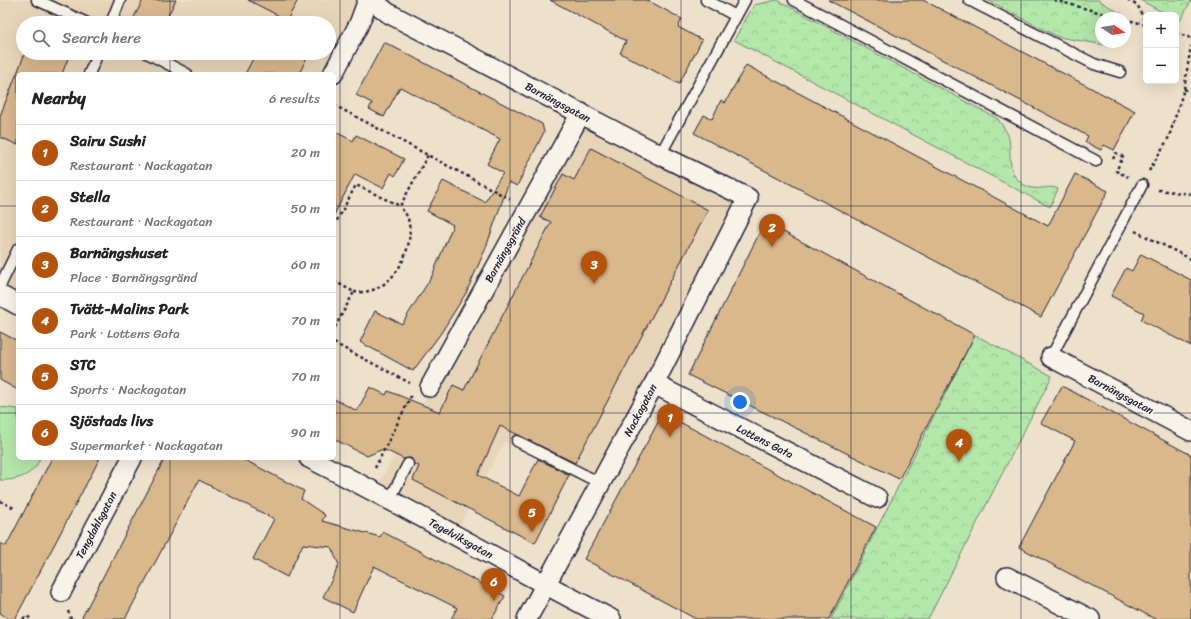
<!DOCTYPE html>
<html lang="en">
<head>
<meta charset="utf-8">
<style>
	body { margin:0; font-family:Sriracha,sans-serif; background:#f6f6f6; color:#222 }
	.controls { position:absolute; right:12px; top:12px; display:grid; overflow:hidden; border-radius:6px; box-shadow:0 4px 16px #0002 }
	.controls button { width:36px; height:36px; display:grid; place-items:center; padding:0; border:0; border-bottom:1px solid #e0e0e0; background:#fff; color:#222; font:20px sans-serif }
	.compass { position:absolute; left:1095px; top:12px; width:36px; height:36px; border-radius:50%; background:#fff; box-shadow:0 4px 16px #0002; rotate:102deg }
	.you { position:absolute; left:740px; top:402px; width:14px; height:14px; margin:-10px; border:3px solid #fff; border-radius:50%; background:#1a73e8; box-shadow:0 0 0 6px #1a73e833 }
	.badge { display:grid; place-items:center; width:26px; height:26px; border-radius:50%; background:#b45309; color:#fff; font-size:13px; font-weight:700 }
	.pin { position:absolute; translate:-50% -33px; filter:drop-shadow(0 1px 2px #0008) }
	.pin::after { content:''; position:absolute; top:21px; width:14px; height:12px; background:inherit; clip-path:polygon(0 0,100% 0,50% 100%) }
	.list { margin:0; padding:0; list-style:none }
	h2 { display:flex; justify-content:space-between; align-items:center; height:52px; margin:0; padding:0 16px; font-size:17px }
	h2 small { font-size:13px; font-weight:400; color:#767676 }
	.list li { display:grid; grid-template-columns:26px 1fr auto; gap:12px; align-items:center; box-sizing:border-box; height:56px; padding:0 16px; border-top:1px solid #e0e0e0 }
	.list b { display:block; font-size:15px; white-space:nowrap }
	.list p { margin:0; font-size:13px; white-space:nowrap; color:#767676 }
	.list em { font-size:13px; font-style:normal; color:#767676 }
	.icon { flex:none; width:22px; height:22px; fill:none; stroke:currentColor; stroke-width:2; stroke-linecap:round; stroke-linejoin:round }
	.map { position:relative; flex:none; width:1191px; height:619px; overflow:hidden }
	.search { position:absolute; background:#fff; box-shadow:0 4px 16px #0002; left:16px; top:16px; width:320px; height:44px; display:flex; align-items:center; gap:10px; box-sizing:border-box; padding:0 14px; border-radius:22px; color:#767676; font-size:15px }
	.panel { position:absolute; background:#fff; box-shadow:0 4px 16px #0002; left:16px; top:72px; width:320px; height:388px; border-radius:6px }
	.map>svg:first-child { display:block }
</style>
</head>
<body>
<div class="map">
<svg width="1191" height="619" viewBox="0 0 1191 619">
	<defs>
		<pattern id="park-crowns" width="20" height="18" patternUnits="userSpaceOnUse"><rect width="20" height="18" fill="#b3e8aa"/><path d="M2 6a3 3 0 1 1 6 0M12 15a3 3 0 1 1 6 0" fill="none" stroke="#9ac793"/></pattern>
	</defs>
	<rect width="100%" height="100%" fill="#eee1cc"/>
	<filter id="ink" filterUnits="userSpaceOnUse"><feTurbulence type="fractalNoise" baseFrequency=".025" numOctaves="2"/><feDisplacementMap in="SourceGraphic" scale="8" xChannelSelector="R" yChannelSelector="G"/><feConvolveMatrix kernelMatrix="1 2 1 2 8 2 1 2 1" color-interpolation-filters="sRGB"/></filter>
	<g filter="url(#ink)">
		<g fill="#e8d5b9" fill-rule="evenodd">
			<path d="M0 0H364L331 74H18V307L0 298ZM23 23H329V53H23Z"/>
			<polygon points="581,116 744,201 594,489 505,441 455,535 374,493"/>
		</g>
		<path fill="#b3e8aa" stroke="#6a8572" d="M0 407 18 409V458H40C34 475 17 481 0 480Z"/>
		<g fill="url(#park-crowns)" stroke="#6a8572">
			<path d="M777 0 998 119C1001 124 1006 130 1008 135 1013 151 1005 169 1020 182 1036 195 1047 183 1058 189L1050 207 734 40 754 5Z"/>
			<polygon points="988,0 1098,0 1123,15 1122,18 1101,18 1101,42 1119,42 1118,47 1058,37"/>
			<polygon points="1140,0 1191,0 1191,1 1180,21 1176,19 1176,15 1168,15"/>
			<polygon points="975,335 1052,376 928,619 831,619"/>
		</g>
		<g fill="#d9b88c" stroke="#22223b">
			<polygon points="143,0 176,0 164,23 131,23"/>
			<polygon points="248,0 298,0 287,20"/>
			<polygon points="550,0 647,0 682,19 678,27 702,40 679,84 620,53 626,41"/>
			<polygon points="828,0 923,0 1135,111 1114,150 1104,145 1101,150 1085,142 1088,136"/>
			<polygon points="384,42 542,124 544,132 517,186 509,182 485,250 466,293 441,333 413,371 360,342 375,311 402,324 432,276 453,225 427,211 443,181 485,202 503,173 487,164 500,139 400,87 384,117 369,109 372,103 356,95"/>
			<polygon points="25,53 70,53 62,74 18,74 18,145 0,137 0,116"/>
			<polygon points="256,53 309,53 299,74 245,74"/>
			<polygon points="746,65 1048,226 1075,174 1108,191 1041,317 694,133 704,115 712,119 721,100 725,103"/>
			<polygon points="334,131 353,141 356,135 404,159 395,176 391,173 383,188 355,174 334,215"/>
			<polygon points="591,148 708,210 575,463 500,426 478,475 519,496 538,459 569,475 535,543 413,480 419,466 414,464 411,458 404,459 383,449 367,456 334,439 334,399 357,411 370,387 386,395 388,391 440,412 453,385 464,390 551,222 540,217 563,174 574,180"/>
			<polygon points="765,222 975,335 899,479 688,375"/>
			<polygon points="1141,254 1191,280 1191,346 1141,320 1144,313 1111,296 1126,268 1132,271"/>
			<polygon points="0,332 18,341 18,390 0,380"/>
			<polygon points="1062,386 1191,455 1191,619 1155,619 1019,547 1075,441 1041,423"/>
			<polygon points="663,413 876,527 829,619 696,619 584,559"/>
			<polygon points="52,458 100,458 15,619 9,619 0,613 0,543 6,546"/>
			<polygon points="165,458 241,458 304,491 301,499 325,515 322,521 380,537 383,532 505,596 492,619 451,619 457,608 374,566 353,612 323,597 339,565 331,547 303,544 287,577 253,559 274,519 199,480 125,619 81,619"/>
		</g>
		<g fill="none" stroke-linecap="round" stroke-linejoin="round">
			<defs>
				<g id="lane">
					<polyline points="37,0 87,23"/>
					<polyline points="706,0 736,16"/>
					<polyline points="794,0 1096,161"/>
					<polyline points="969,0 1094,64 1120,72"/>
					<polyline points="111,23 120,0"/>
					<polyline points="147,53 187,74"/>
					<polyline points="89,74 98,53"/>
					<polyline points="660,155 745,0"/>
					<polyline points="0,286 18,249"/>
					<polyline points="1051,357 1142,185"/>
					<polyline points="517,441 600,483"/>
					<polyline points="390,499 408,464"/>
				</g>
				<g id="street">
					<polyline points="372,0 388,13 660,155 748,198 654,384 527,619"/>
					<polyline points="333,74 359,24 368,0"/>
					<polyline points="0,295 18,305"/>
					<polyline points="1051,357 1191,431"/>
					<polyline points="654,384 877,498"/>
					<polyline points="430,387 581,113"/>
					<path d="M309 458C411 509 510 567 611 619"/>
					<polyline points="1007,577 1090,619"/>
					<polyline points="61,592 132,458"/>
				</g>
			</defs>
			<use href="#lane" stroke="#22223b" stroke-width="13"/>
			<use href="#street" stroke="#22223b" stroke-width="22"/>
			<g stroke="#22223b" stroke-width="2.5" stroke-dasharray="3 3" stroke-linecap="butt">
				<polyline points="1054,0 1120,18"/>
				<polyline points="1128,0 1138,6 1146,25"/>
				<polyline points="1125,19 1146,25"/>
				<polyline points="1176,33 1191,38"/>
				<polyline points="1184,89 1191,92"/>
				<polyline points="334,105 510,199"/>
				<polyline points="1113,159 1116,153 1123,157 1116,171 1128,177"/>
				<polyline points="1149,171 1169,137 1184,89 1191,46"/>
				<polyline points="1158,190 1191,194"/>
				<polyline points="334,226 356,185 400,206 428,155"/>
				<polyline points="1135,231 1191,259"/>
				<polyline points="334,281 354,292 334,329"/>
				<path d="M354 292C385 295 404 268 409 241 410 233 410 223 407 216 405 213 402 210 400 206"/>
				<polyline points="334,343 410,383"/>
				<polyline points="375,468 411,396"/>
				<polyline points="0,501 14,508"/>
				<polyline points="68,611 71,619"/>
				<polyline points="23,619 26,616 32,619"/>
			</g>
			<use href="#lane" stroke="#f7f3e8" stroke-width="10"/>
			<use href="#street" stroke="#f7f3e8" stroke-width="19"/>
		</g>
	</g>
	<path fill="none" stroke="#22223b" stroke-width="1" stroke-opacity="0.55" d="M170 0V23M340 0V619M510 0V619M681 0V619M851 0V619M1021 0V619M170 53V74M0 206H18M334 206H1191M0 413H18M334 413H1191M170 458V619"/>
	<g text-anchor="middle" stroke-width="4" stroke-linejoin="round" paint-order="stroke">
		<g font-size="11" fill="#22223b" stroke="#f7f3e8">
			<text transform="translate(558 102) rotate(28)" y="4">Barnängsgatan</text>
			<text transform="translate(505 250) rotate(-61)" y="4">Barnängsgränd</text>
			<text transform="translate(1121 394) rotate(28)" y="4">Barnängsgatan</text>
			<text transform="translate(640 410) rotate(-62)" y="4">Nackagatan</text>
			<text transform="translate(765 441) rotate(27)" y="4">Lottens Gata</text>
			<text transform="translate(96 525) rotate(-62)" y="4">Tengdahlsgatan</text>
			<text transform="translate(461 538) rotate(29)" y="4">Tegelviksgatan</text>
		</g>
	</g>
</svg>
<div class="controls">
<button>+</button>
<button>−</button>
</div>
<svg class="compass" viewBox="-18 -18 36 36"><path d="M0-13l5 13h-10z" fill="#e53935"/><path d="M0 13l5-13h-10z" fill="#767676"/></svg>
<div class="you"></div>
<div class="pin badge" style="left:670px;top:437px">1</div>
<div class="pin badge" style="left:772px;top:247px">2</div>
<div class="pin badge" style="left:594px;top:284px">3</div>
<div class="pin badge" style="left:959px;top:462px">4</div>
<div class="pin badge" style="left:532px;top:532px">5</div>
<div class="pin badge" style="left:494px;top:601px">6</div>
<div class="search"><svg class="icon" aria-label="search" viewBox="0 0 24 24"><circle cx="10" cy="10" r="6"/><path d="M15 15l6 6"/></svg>Search here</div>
<section class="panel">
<h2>Nearby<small>6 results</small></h2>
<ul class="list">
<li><span class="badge">1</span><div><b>Sairu Sushi</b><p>Restaurant · Nackagatan</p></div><em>20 m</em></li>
<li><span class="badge">2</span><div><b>Stella</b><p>Restaurant · Nackagatan</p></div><em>50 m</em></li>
<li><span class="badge">3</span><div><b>Barnängshuset</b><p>Place · Barnängsgränd</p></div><em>60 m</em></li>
<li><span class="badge">4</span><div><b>Tvätt-Malins Park</b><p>Park · Lottens Gata</p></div><em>70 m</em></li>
<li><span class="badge">5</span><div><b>STC</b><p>Sports · Nackagatan</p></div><em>70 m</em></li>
<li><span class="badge">6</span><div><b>Sjöstads livs</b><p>Supermarket · Nackagatan</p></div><em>90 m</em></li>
</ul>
</section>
</div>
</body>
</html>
